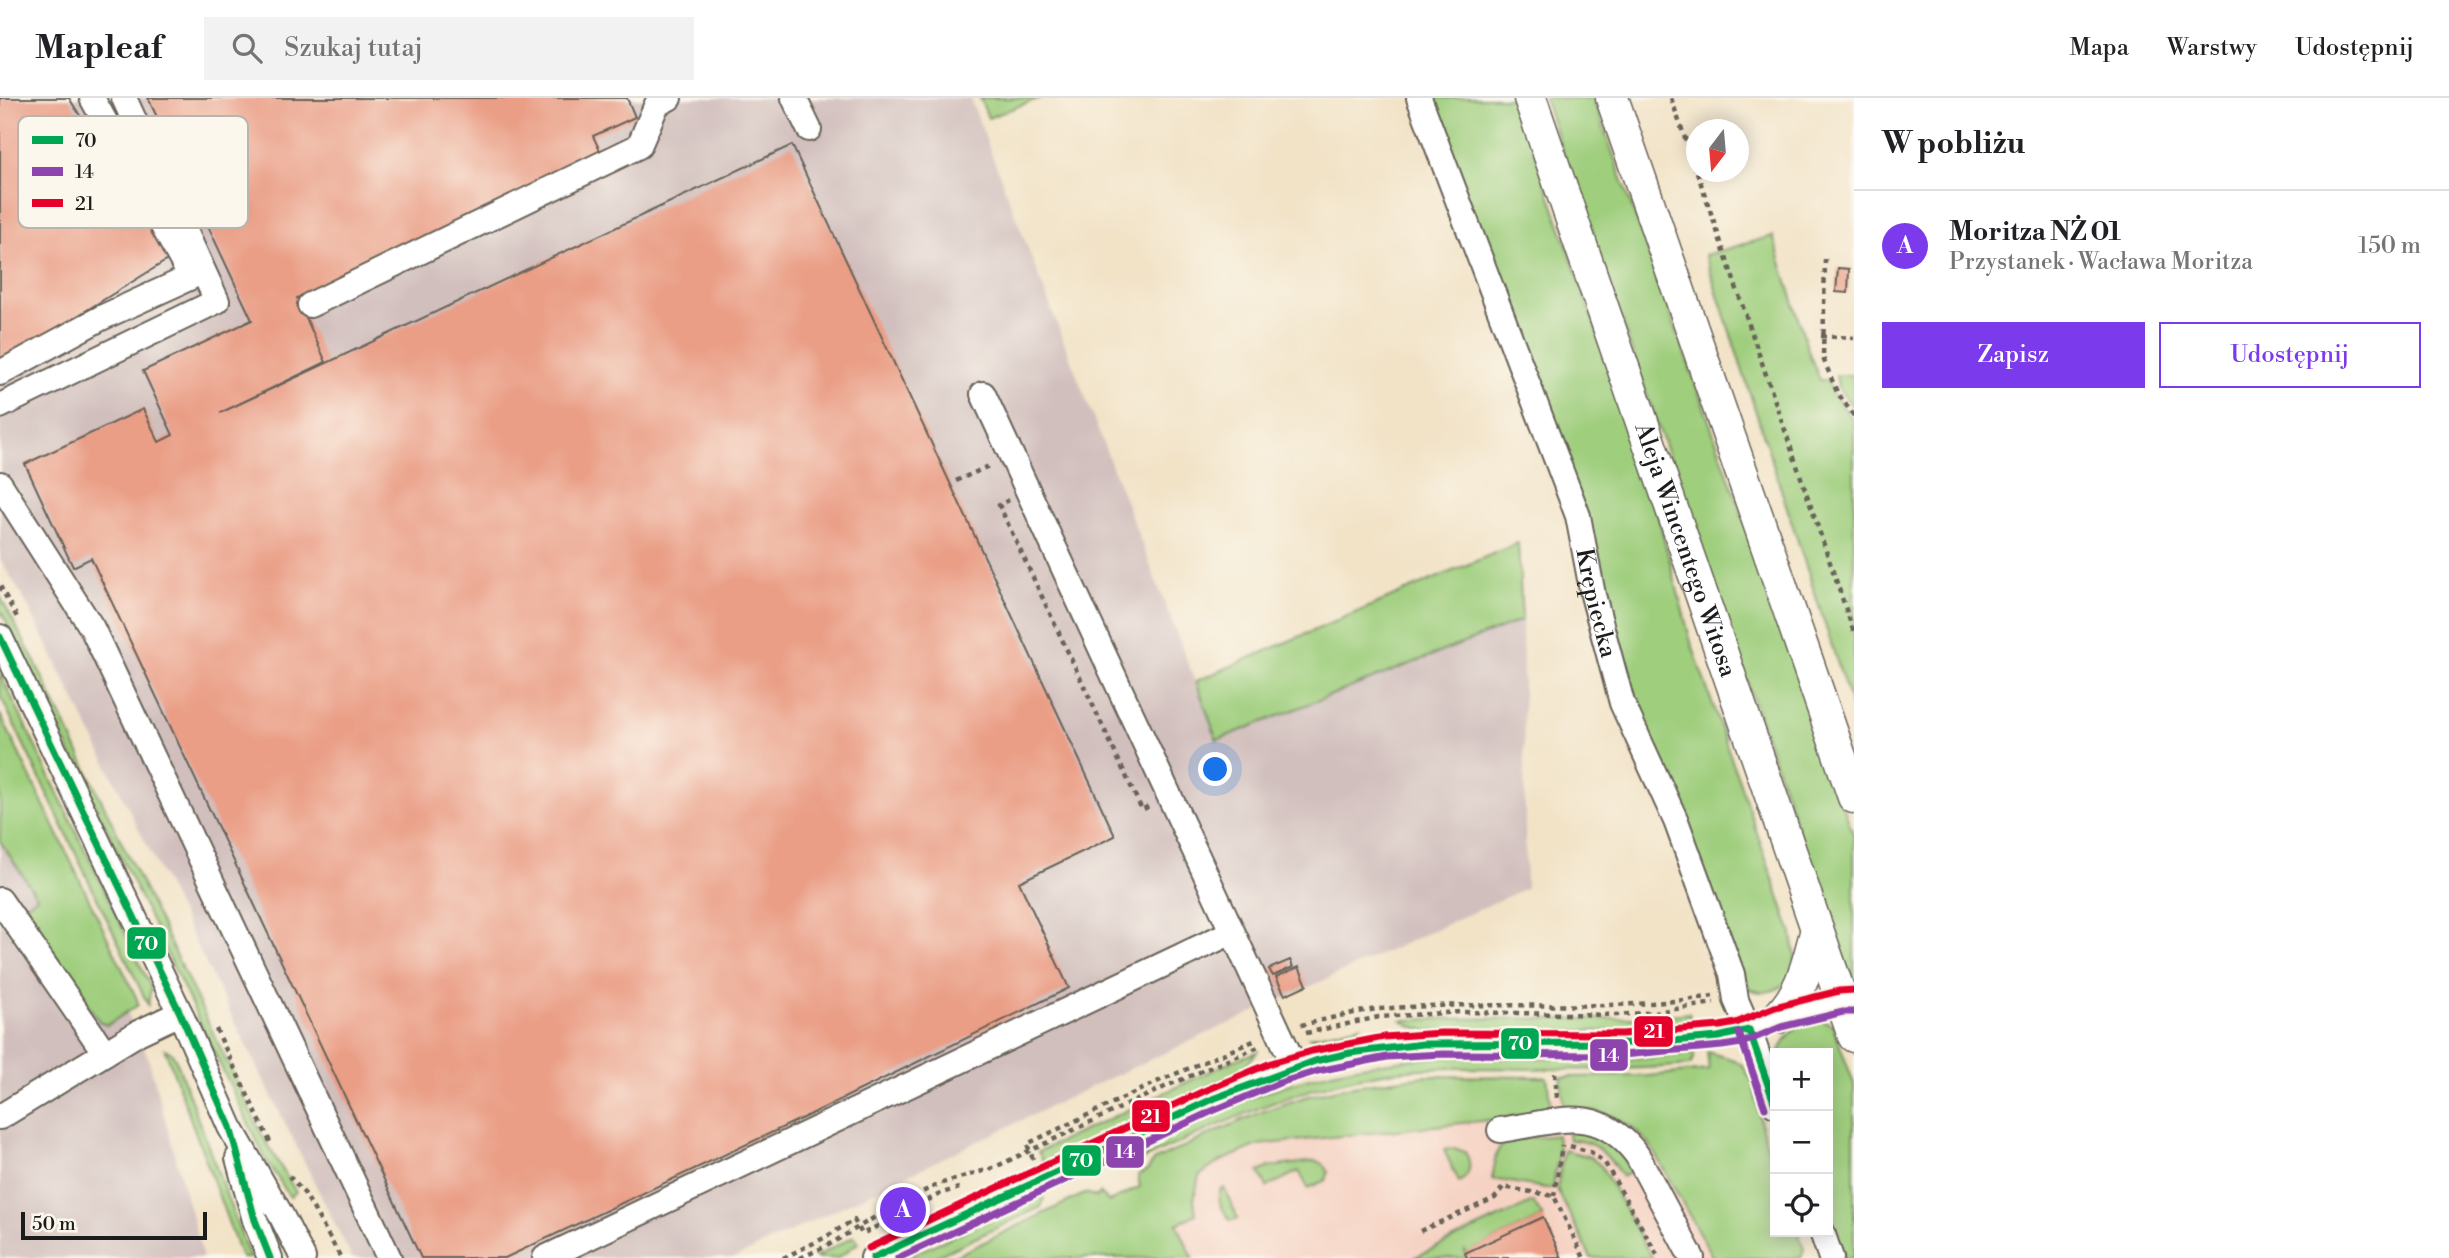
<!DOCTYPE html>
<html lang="pl">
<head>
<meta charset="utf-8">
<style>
	body { margin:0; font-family:"Libre Bodoni",serif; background:#f2f2f2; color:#202124 }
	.controls { position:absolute; right:21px; bottom:21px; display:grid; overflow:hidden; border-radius:0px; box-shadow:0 4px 18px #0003 }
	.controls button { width:63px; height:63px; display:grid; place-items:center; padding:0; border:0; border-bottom:2px solid #e0e0e0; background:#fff; color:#202124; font:35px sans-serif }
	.compass { position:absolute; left:1686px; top:21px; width:63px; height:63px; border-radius:50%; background:#fff; box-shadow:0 4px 18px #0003; rotate:196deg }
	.scale { position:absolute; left:21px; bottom:18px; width:186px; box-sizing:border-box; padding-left:7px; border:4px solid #1c1c1c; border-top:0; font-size:19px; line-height:24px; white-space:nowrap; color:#1c1c1c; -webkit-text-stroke:5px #fbf7ec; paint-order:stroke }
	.you { position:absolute; left:1216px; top:672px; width:24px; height:24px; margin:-18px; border:5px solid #fff; border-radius:50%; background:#1a73e8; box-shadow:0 0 0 10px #1a73e833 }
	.badge { display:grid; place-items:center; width:46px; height:46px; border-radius:50%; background:#7c3aed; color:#fff; font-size:23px; font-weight:700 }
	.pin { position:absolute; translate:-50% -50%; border:4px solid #fff; box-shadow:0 2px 7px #0006 }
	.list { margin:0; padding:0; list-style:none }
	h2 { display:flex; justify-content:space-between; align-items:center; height:91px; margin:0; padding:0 28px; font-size:30px }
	h2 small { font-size:23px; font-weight:400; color:#757577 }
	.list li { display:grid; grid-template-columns:46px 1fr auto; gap:21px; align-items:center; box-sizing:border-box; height:112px; padding:0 28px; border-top:2px solid #e0e0e0 }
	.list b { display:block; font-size:26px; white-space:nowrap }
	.list p { margin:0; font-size:23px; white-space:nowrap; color:#757577 }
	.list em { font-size:23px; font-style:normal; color:#757577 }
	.actions { display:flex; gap:14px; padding:21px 28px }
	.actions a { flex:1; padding:16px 0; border:2px solid #7c3aed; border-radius:0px; text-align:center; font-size:24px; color:#7c3aed }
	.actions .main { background:#7c3aed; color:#fff }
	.icon { flex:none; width:38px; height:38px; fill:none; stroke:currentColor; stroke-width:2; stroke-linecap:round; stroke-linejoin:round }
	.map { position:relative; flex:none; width:1854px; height:1160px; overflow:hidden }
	header { display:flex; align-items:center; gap:42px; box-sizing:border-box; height:98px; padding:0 35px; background:#fff; border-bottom:2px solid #e0e0e0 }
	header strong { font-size:33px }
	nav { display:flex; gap:38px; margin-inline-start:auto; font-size:24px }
	.search { width:490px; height:63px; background:#f2f2f2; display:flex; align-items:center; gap:18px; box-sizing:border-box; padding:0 24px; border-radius:0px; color:#757577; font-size:26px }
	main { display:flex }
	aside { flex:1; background:#fff }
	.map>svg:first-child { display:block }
</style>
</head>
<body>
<header>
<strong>Mapleaf</strong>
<div class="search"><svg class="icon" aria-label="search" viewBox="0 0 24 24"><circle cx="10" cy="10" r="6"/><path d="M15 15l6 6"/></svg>Szukaj tutaj</div>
<nav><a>Mapa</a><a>Warstwy</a><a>Udostępnij</a></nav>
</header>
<main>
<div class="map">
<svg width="1854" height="1160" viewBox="0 0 1854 1160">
	<rect width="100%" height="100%" fill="#fbf7ec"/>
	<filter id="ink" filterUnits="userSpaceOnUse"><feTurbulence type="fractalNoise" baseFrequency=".0143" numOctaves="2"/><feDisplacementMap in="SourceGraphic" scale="14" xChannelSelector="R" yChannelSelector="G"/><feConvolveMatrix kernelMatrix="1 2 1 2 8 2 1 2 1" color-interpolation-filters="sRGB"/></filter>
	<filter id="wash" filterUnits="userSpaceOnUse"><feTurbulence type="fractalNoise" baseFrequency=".00686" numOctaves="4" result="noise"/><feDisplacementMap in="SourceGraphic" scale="28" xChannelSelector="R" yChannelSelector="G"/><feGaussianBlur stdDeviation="1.57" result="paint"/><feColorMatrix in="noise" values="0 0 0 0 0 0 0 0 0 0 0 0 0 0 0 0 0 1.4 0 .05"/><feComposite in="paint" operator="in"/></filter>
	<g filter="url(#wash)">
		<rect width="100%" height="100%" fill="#f2e3c7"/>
		<polygon fill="#f5d2c2" points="1598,995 1638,1015 1720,1160 1003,1160 1279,1023 1534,998"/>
		<g fill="#d1bfbd">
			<polygon points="0,0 970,0 1217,641 1522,522 1526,790 1101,984 735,1160 352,1160 27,506 0,461"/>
			<polygon points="0,650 14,672 148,959 203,1160 0,1160"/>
		</g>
		<g fill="#9fce7d" stroke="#5e754c" stroke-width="2">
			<polygon points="980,0 1040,0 988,20"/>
			<path d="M1430 0H1516L1650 388 1691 544 1792 836C1793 845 1796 855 1795 864 1791 892 1767 900 1744 889L1634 611Z"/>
			<polygon points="1544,0 1593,0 1718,348 1854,739 1854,892"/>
			<polygon points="1773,138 1810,258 1820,282 1827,282 1832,294 1854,324 1854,616 1705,157"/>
			<polygon points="1836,277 1854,277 1854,311 1838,289"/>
			<polygon points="1518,445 1522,522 1217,642 1196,583"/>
			<polygon points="0,498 38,570 263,1039 296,1094 290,1099 266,1062 17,543 0,512"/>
			<polygon points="0,575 147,881 151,890 148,907 0,597"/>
			<polygon points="0,616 137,901 138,907 107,927 99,923 22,810 37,799 0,743"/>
			<path d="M1689 915 1691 927 1615 933 1424 932 1411 928 1402 922C1498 917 1594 926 1689 915Z"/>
			<path d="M1818 921 1832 926 1854 986V1160H1845L1828 1111V955H1779C1789 933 1796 929 1818 921Z"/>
			<path d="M1361 927C1348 946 1330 946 1310 939Z"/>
			<polygon points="165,951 172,955 176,962 250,1160 242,1160 240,1156"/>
			<polygon points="1257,954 1240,974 1044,1065 1038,1054 1232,963"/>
			<path d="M1707 954 1735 962 1743 968 1753 985 1762 1031 1775 1076V1134H1798L1804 1151 1801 1160H1713L1649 1045C1625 1020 1599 1009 1564 1011L1561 979 1647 978 1709 972Z"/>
			<path d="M1694 955V961L1690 967C1637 972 1584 972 1531 971 1476 970 1420 967 1367 978 1287 993 1216 1028 1143 1061L1153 1046 1162 1040C1234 1004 1308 973 1389 964 1467 954 1546 962 1624 961 1647 961 1671 957 1694 955Z"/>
			<path d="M1426 978 1547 979 1551 1012 1499 1021 1258 1047 1219 1064 1199 1078 1194 1101 1196 1116 1177 1126 1193 1160H951L1086 1095 1096 1099 1100 1095 1109 1104 1140 1089 1138 1077 1148 1072 1153 1063C1204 1040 1255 1013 1309 998 1347 987 1387 983 1426 978Z"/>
			<path d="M1578 1034 1602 1038 1637 1070 1622 1079C1610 1059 1595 1041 1569 1042L1568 1035Z"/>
			<path d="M1557 1037 1559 1055 1552 1091 1492 1081C1496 1065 1492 1051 1509 1042Z"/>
			<path d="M1454 1050 1465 1054C1472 1065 1471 1078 1459 1084L1444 1052Z"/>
			<polygon points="1564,1052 1590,1059 1601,1068 1652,1160 1591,1160 1557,1091"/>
			<polygon points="1315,1063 1322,1065 1328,1074 1326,1082 1308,1090 1299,1073 1267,1089 1259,1074 1270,1069"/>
			<path d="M1224 1090 1238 1121 1230 1122C1223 1113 1217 1102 1220 1092Z"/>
			<polygon points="1042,1097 1044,1101 1041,1109 933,1160 905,1160"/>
			<polygon points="1533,1104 1543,1119 1467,1155 1464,1151 1467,1160 1413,1160"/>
			<polygon points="854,1138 858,1145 838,1160 814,1160"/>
		</g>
		<g id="blocks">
			<g fill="#ea9e86">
				<polygon points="0,0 69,0 169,161 0,266"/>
				<polygon points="148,0 627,0 635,19 593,38 602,57 297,200 326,264 220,315 792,47 1115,738 1019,784 1069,890 809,1017 505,1160 421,1160 91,460 73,469 25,366 143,311 159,344 173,337 143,273 252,222"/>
				<polygon points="1838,170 1849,171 1848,195 1836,194"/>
				<polygon points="1290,862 1293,869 1273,878 1269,871"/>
				<polygon points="1299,869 1307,887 1285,897 1276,879"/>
				<polygon points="1543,1119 1562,1160 1467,1160 1465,1155"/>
			</g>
		</g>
	</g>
	<g filter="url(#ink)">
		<use href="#blocks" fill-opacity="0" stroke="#676258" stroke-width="2"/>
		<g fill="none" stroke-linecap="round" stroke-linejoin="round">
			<defs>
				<g id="minor">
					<polyline points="794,0 809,31"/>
					<path id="s1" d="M1419 0 1578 418 1593 497 1622 605 1676 723 1732 876 1736 902 1749 932 1775 1007"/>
					<polyline points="310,207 639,48 657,6 669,0"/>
					<polyline points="0,275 101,220 191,179 92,0"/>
					<polyline points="983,296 1295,969"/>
					<polyline points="0,308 217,203 124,0"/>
					<polyline points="0,386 92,530 389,1160"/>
					<polyline points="0,539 180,915 230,1029 281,1117 303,1160"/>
					<polyline points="0,802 105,955"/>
					<polyline points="0,1019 138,935 180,915"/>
					<path d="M1500 1032C1557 1024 1597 1004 1637 1057L1692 1160"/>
					<polyline points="238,1060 255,1122 270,1160"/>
					<polyline points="1822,1134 1831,1160"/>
					<polyline points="545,1160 1232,834"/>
					<polyline points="873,1160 1206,1004 1275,975 1315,963 1386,949 1442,945 1622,947 1721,938 1739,935 1778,919 1842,903 1854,903"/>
				</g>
				<g id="major">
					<path id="s2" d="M1530 0 1854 938"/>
					<polyline points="1612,0 1854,699"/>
					<path d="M1778 919C1803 894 1808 864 1817 831"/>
				</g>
			</defs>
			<use href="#minor" stroke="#676258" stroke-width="28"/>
			<use href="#major" stroke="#676258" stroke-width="35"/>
			<g stroke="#676258" stroke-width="4.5" stroke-dasharray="5 5" stroke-linecap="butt">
				<polyline points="1671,0 1696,72"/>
				<polyline points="1697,74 1854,535"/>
				<polyline points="1825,161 1823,260 1837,294 1854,318"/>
				<polyline points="1821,238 1854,240"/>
				<polyline points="956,383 991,367"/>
				<polyline points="1009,402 999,407 1142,712 1149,708"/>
				<polyline points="0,488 19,523"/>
				<path d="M1301 927C1326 922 1354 913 1380 911 1491 901 1602 916 1713 898"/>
				<polyline points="216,931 271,1046"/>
				<polyline points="1306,935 1379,919 1461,914 1617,917 1656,914 1714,905"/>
				<polyline points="1555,975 1557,1000"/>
				<polyline points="1570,1048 1591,1054 1605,1065 1659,1160"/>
				<polyline points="1033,1061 1027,1046 1161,982 1256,942"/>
				<polyline points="289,1078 305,1096 341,1160"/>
				<polyline points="1554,1098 1562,1047"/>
				<polyline points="1420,1133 1495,1100 1503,1089 1554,1098 1584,1160"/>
				<polyline points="783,1160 824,1140 854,1122 862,1136 942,1095 959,1090"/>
				<polyline points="800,1160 827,1148 895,1107 939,1086 993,1070 1169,987 1261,948"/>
			</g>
			<use href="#minor" stroke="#fff" stroke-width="24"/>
			<use href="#major" stroke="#fff" stroke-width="32"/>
			<defs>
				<g id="bus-1">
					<polyline points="0,539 180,915 230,1029 255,1122 270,1160"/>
					<polyline points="1749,932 1775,1007"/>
					<polyline points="873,1160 1215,1000 1315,963 1350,955 1423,946 1649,945 1718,939 1749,932"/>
				</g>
				<g id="bus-2">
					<polyline points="1739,935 1765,1010"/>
					<polyline points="898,1160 1210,1014 1279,985 1318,973 1387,959 1442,956 1622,957 1722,948 1742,945 1781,929 1843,914 1854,914"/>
				</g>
				<polyline id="bus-3" points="869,1150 1202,994 1271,965 1312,953 1384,939 1441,935 1622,936 1720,928 1736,925 1775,909 1839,893 1854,892"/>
			</defs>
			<use href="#bus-1" stroke="#fbf7ec" stroke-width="12"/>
			<use href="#bus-2" stroke="#fbf7ec" stroke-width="12"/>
			<use href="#bus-3" stroke="#fbf7ec" stroke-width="12"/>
			<use href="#bus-1" stroke="#00a651" stroke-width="7"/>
			<use href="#bus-2" stroke="#8e44ad" stroke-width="7"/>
			<use href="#bus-3" stroke="#e4002b" stroke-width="7"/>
		</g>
	</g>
	<g text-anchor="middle" stroke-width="5" stroke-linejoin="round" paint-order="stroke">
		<g font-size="24" fill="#1c1c1c" stroke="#fbf7ec">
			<text dy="8" stroke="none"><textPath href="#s2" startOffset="478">Aleja Wincentego Witosa</textPath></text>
			<text dy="8" stroke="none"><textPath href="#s1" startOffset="536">Krępiecka</textPath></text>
		</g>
	</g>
	<rect x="18" y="18" width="230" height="112" rx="10" fill="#fbf7ec" stroke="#b8b5ae" stroke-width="2"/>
	<rect x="32" y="38" width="31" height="8" fill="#00a651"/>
	<rect x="32" y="69" width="31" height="9" fill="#8e44ad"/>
	<rect x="32" y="101" width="31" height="8" fill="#e4002b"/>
	<g font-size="19" fill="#1c1c1c">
		<text x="75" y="49">70</text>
		<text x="75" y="80">14</text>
		<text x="75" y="112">21</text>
	</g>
	<g stroke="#fbf7ec" stroke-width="2.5">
		<rect x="126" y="828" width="41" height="34" rx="7" fill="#00a651"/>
		<rect x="1633" y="917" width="41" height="33" rx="7" fill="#e4002b"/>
		<rect x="1500" y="929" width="40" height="33" rx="7" fill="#00a651"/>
		<rect x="1589" y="940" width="40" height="34" rx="7" fill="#8e44ad"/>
		<rect x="1131" y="1001" width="40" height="34" rx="7" fill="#e4002b"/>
		<rect x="1105" y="1037" width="40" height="34" rx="7" fill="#8e44ad"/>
		<rect x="1061" y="1046" width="41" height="33" rx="7" fill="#00a651"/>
	</g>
	<g font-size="19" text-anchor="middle" font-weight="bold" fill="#fff">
		<text x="146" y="852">70</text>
		<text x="1654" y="940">21</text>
		<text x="1520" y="952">70</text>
		<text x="1609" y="964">14</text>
		<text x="1151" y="1025">21</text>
		<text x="1125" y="1060">14</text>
		<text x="1081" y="1069">70</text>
	</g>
</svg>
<div class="controls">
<button>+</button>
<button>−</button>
<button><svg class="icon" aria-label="locate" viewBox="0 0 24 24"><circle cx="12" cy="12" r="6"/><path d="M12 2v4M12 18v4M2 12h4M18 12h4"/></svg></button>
</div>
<svg class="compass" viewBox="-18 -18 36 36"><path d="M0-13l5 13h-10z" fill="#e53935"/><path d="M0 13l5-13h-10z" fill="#757577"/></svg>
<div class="scale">50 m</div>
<div class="you"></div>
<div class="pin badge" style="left:903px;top:1112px">A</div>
</div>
<aside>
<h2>W pobliżu<small></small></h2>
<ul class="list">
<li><span class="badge">A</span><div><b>Moritza NŻ 01</b><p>Przystanek · Wacława Moritza</p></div><em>150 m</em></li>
</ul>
<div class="actions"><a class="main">Zapisz</a><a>Udostępnij</a></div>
</aside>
</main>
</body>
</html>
